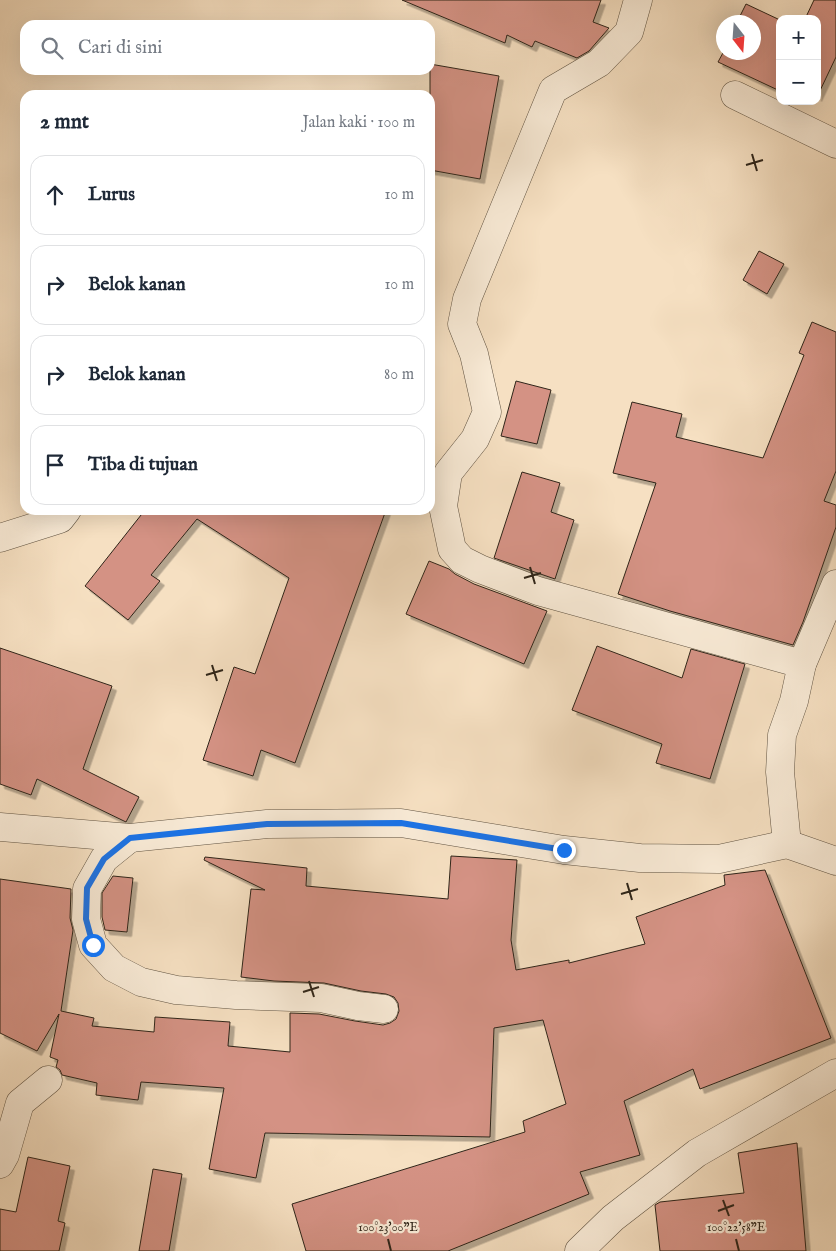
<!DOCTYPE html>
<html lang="id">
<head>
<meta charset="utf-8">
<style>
	body { margin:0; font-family:"IM FELL English",serif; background:#f2f2f3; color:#1f2937 }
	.controls { position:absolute; right:15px; top:15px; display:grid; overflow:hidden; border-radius:10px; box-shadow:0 5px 20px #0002 }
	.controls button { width:45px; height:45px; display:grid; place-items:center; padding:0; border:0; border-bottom:1px solid #e0e1e3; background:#fff; color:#1f2937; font:25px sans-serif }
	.compass { position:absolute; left:716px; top:15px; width:45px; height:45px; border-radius:50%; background:#fff; box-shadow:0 5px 20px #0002; rotate:163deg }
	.stop { position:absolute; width:15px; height:15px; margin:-11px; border:4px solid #1a73e8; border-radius:50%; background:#fff }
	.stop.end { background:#1a73e8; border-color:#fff; box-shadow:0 1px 5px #0008 }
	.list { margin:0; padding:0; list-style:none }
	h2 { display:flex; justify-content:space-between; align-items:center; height:65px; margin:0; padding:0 20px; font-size:21px }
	h2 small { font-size:16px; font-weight:400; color:#747a83 }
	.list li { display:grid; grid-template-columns:32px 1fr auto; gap:15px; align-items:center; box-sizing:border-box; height:80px; margin:0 10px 10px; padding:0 10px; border:1px solid #e0e1e3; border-radius:15px }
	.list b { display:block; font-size:19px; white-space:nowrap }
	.list em { font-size:16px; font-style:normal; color:#747a83 }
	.icon { flex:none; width:28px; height:28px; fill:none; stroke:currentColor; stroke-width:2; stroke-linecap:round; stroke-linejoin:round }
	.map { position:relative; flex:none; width:836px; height:1251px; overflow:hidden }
	.search { position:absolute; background:#fff; box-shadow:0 5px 20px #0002; left:20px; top:20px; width:415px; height:55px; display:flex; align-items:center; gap:12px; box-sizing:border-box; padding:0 18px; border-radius:15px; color:#747a83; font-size:19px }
	.panel { position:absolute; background:#fff; box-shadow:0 5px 20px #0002; left:20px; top:90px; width:415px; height:425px; border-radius:15px }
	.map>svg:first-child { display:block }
</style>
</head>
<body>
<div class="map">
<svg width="836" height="1251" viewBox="0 0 836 1251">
	<defs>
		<filter id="shadow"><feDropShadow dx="4.5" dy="4.5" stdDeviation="0" flood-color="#0004"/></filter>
	</defs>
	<rect width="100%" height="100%" fill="#f6e0c2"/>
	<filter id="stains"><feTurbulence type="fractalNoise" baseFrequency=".004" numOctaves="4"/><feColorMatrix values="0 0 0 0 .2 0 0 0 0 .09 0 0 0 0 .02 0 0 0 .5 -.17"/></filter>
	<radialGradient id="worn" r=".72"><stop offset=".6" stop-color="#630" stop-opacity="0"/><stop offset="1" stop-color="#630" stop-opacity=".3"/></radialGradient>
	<g fill="#d49284" stroke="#2f2519" filter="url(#shadow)">
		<polygon points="402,0 601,0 593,22 609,28 589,51 577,58 535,41 532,47 507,35 505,43"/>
		<polygon points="814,0 836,0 836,57 817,97 817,19 805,19"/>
		<polygon points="746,4 780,20 780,91 718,62 724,51 724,52 754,52 754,22 737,22"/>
		<polygon points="430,64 499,76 480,179 430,170"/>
		<polygon points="759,251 784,264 767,294 743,280"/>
		<polygon points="812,322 836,332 836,471 824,501 836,505 836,527 803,622 793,645 670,611 618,594 656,483 613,473 632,402 682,414 676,437 763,458 804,355 799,353"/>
		<polygon points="516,381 551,390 537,444 501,436"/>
		<polygon points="522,472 560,483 551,512 574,520 555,579 494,558"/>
		<polygon points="145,510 386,510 295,763 261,750 253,776 203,760 234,667 255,674 289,578 197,519 151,575 160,581 128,620 85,586"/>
		<polygon points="429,561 449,569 455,574 474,584 547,611 524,664 406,614"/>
		<polygon points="597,646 682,678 691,649 745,664 710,779 656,763 662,744 572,710"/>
		<polygon points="0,648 112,686 83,769 139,797 126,822 37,779 31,795 0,784"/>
		<polygon points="451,856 517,860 511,940 516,970 569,960 569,963 645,944 636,917 725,885 724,875 765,870 831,1038 700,1089 693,1069 624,1101 640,1155 580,1172 589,1194 448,1251 306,1251 292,1204 525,1132 523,1121 566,1104 543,1020 494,1028 490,1137 265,1133 256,1178 209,1169 224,1088 141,1082 138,1100 96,1095 97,1083 62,1075 60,1070 56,1067 58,1060 50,1057 59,1014 37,1051 0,1033 0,879 71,889 70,918 73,930 61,1011 94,1018 92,1026 154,1032 155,1017 230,1022 228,1046 290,1052 290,1013 319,1014 355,1021 383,1025 390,1023 396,1019 399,1011 398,1003 394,997 386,994 361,991 324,983 274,981 241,977 251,889 265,890 204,860 205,857 307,868 306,886 448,899"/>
		<polygon points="113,876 133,878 127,932 105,930 102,917 102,893"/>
		<polygon points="797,1143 806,1251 660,1251 655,1205 660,1202 744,1193 738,1153"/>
		<polygon points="28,1157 70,1166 58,1221 65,1223 59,1251 0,1251 0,1209 16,1212"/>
		<polygon points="153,1169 182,1174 169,1251 139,1251"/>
	</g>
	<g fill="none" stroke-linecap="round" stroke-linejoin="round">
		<defs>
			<g id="minor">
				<polyline points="638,0 629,32 599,63 553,90 467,299 462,324 474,354 487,412 475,439 448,473 443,506 452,549 462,560 480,569 538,591 802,664"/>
				<polyline points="735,95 836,144"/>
				<polyline points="0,538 60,519 67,510"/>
				<polyline points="0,827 130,838 267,824 401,823 564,850 640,858 719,859 787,844 836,861"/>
				<polyline points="130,838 104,859 87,889 86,919 93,945 114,968 141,982 176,990 236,995 321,998 358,1006 384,1009"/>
				<polyline points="787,844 780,772 782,735 794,701 802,664 836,584"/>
				<polyline points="0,1164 5,1155 20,1103 48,1080"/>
				<polyline points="579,1251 613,1218 697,1153 836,1073"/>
			</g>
		</defs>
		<use href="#minor" stroke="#615443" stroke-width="29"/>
		<use href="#minor" stroke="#f9ebd7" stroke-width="28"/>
	</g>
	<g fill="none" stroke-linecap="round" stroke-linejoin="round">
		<polyline stroke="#1a73e8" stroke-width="6" points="93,945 86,919 87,888 104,859 130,838 267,824 401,823 564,850"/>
	</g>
	<path fill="none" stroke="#2f2519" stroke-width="2" d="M752 154 757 171M746 165 763 160M530 567 535 584M524 578 541 573M212 665 217 681M206 675 223 670M627 883 632 900M621 894 638 889M309 981 314 997M303 992 319 987M723 1200 729 1216M718 1211 734 1205M388 1239 391 1251M736 1239 739 1251"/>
	<g font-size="12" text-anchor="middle" fill="#2f2519" stroke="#f9ebd7" stroke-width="4.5" stroke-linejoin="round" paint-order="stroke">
		<text x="388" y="1231">100°23'00"E</text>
		<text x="736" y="1231">100°22'58"E</text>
	</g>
	<rect width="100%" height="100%" filter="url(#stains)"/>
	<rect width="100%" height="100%" fill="url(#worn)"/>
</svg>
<div class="controls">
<button>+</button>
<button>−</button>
</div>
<svg class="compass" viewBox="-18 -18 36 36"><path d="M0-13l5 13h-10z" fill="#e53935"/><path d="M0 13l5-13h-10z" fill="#747a83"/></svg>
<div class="stop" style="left:93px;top:945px"></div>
<div class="stop end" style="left:564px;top:850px"></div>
<div class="search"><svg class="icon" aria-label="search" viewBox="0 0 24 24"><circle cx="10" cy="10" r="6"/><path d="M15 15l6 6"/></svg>Cari di sini</div>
<section class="panel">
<h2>2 mnt<small>Jalan kaki · 100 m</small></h2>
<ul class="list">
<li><svg class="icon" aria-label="ahead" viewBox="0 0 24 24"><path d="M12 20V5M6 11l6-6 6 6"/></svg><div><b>Lurus</b></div><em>10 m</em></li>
<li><svg class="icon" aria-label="right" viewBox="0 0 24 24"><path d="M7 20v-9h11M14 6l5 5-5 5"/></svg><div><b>Belok kanan</b></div><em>10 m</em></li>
<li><svg class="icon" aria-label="right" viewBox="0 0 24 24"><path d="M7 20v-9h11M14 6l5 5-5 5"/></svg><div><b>Belok kanan</b></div><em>80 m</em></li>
<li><svg class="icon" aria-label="arrive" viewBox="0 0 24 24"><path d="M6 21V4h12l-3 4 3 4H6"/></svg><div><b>Tiba di tujuan</b></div></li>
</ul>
</section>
</div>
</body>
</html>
